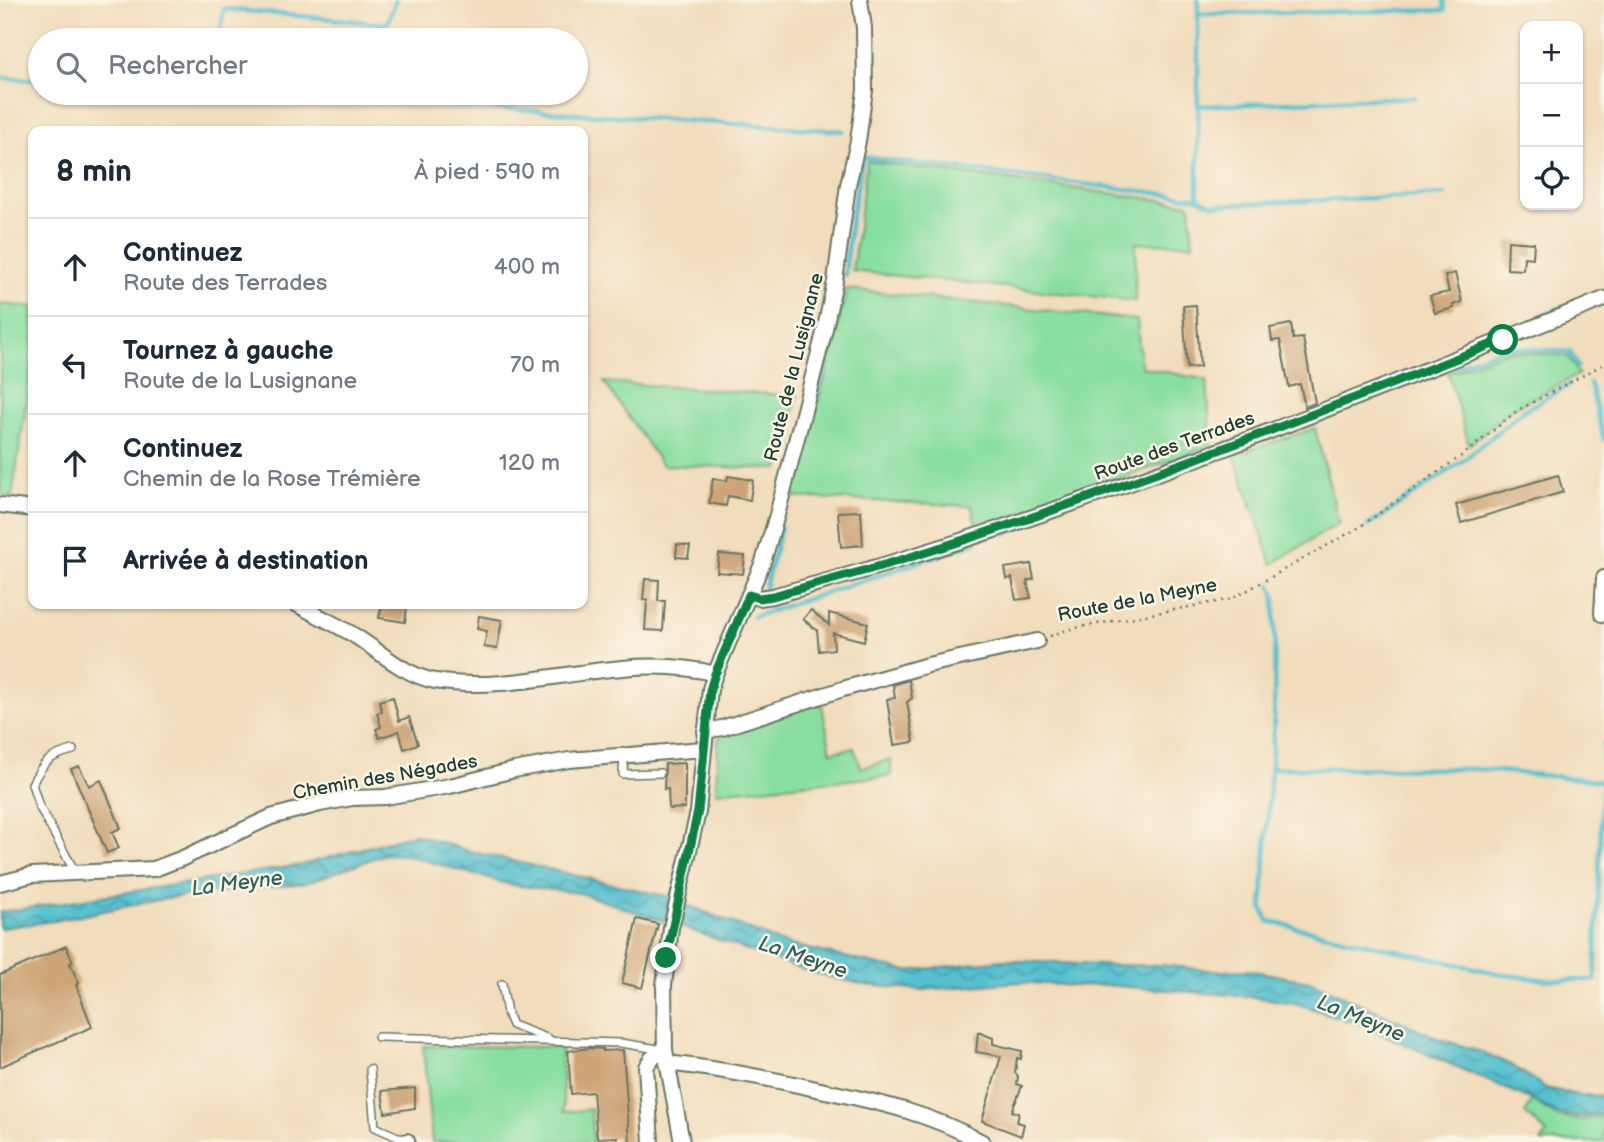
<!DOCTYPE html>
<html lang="fr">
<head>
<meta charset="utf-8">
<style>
	body { margin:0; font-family:"Balsamiq Sans",sans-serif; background:#f2f2f3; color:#1f2937 }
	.controls { position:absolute; right:21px; top:21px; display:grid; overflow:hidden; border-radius:14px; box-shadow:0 2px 5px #0004 }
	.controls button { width:63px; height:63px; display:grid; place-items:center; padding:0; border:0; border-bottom:2px solid #e0e1e3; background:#fff; color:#1f2937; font:35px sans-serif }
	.stop { position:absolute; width:21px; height:21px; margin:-16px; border:5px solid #0b8043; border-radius:50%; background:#fff }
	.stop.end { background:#0b8043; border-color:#fff; box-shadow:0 2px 7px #0008 }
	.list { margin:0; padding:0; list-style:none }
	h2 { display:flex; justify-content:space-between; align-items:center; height:91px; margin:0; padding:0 28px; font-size:30px }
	h2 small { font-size:23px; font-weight:400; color:#747a83 }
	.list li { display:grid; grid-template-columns:46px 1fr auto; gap:21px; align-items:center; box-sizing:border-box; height:98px; padding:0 28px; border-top:2px solid #e0e1e3 }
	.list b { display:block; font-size:26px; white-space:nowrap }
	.list p { margin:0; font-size:23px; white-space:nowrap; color:#747a83 }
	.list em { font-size:23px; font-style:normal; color:#747a83 }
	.icon { flex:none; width:38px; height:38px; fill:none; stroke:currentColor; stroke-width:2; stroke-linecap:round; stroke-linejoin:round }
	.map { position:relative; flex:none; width:1604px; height:1142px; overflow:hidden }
	.search { position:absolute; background:#fff; box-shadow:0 2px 5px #0004; left:28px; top:28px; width:560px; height:77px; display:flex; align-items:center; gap:18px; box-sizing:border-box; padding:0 24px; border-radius:38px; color:#747a83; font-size:26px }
	.panel { position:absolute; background:#fff; box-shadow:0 2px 5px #0004; left:28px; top:126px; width:560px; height:483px; border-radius:14px }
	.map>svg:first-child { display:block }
</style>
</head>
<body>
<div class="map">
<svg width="1604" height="1142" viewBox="0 0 1604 1142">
	<defs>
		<pattern id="water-waves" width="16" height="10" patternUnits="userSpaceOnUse" patternTransform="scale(1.75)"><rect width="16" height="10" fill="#54bfcf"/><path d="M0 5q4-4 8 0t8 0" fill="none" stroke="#459ca9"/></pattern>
	</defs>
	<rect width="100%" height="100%" fill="#fcf5e5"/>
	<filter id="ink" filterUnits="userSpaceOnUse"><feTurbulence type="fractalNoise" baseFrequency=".0143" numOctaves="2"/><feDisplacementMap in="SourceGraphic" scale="14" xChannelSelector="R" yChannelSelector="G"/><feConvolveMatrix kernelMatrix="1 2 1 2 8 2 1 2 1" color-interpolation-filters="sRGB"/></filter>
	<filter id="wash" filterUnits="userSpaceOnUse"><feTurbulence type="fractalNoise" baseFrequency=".00686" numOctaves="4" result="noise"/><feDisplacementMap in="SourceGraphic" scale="28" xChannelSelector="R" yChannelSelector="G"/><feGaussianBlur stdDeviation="1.57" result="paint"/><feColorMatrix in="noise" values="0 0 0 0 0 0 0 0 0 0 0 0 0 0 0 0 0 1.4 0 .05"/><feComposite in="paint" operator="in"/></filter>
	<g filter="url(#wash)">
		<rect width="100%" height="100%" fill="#f1dcbb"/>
		<g fill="#88dea1" stroke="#548e6a" stroke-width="2">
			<polygon points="867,161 1190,204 1193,244 1136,243 1135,301 852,271"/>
			<polygon points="847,289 1137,320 1141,367 1207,380 1211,446 998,522 976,527 972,506 793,497 795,482 826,376"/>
			<polygon points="0,304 33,307 33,359 12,497 0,496"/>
			<polygon points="1507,351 1568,356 1579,374 1512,409 1469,445 1448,373"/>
			<polygon points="604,382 798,396 779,469 662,465"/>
			<polygon points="1315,428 1339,523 1272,564 1234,455"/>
			<polygon points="814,705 822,705 831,752 854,748 861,768 891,759 891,776 716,792 718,739 726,733"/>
			<polygon points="423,1046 561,1047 564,1112 591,1109 593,1142 432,1142"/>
			<polygon points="1532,1100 1558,1117 1579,1120 1604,1118 1604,1142 1541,1142 1547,1133 1525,1113"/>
		</g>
		<g fill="url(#water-waves)" stroke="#3a7e82" stroke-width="2">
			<polygon points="414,834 469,851 670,897 665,922 580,893 511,885 406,855 385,854 306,883 174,897 54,921 0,928 0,912 301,865"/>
			<polygon points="687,905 786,944 907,971 1003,960 1099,965 1161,965 1218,971 1248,970 1309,981 1441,1039 1484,1053 1513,1066 1546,1088 1578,1095 1604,1096 1604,1115 1577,1117 1557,1114 1532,1100 1354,1022 1295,1003 1253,997 1104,985 1074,986 1019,982 923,990 865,985 810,972 681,927"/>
		</g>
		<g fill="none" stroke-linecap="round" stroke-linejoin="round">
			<g stroke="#54bfcf" stroke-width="4.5">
				<polyline points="1199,14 1445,10 1444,0"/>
				<polyline points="219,40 224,9 387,24 396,0"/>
				<polyline points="0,78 40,80"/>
				<polyline points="264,93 843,131"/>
				<polyline points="1198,106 1415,97"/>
				<polyline points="863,157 1198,198 1198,0"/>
				<polyline points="1198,198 1213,205 1445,195"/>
				<polyline points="845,275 850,224 873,102 871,37"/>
				<polyline points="1543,315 1604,291"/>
				<polyline points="1444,370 1506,347 1570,352 1578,366"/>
				<polyline points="1590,383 1604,440"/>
				<polyline points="790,491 834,333 842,291"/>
				<polyline points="1368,526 1464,460 1523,411 1569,385"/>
				<polyline points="1005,534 1016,530"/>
				<polyline points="1271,585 1275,597 1274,719 1262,908 1268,921 1505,975 1548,980 1595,980 1604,743"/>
				<polyline points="765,587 781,527"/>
				<polyline points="753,617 976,543"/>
				<polyline points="1271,768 1477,769 1603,781"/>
			</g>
		</g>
		<g id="blocks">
			<g fill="#cda477">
				<polygon points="1508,241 1534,243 1533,258 1524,257 1523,270 1507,269"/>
				<polygon points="1455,273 1462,302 1453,305 1454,308 1435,313 1430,296 1449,292 1445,276"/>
				<polygon points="1196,305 1200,367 1187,368 1183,306"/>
				<polygon points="1291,324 1293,339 1303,338 1315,403 1305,407 1300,384 1289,387 1280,340 1272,341 1270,328"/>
				<polygon points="1558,475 1563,492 1461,523 1456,505"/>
				<polygon points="728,476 753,480 750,500 728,496 726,506 709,503 713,479 727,481"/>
				<polygon points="861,511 863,545 841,547 838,512"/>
				<polygon points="677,544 690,546 688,558 676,557"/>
				<polygon points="719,554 745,556 743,574 717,572"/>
				<polygon points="1031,564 1034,579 1027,581 1031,598 1016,600 1012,578 1007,579 1005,568"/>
				<polygon points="645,579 659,580 658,601 665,601 663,631 645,630 647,600 643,600"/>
				<polygon points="382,604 403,604 403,607 407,607 405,622 379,618"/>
				<polygon points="811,610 829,625 829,613 868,623 864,641 833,633 834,649 819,651 817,630 803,619"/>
				<polygon points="479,616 502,620 497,649 484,647 487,631 477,629"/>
				<polygon points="909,680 912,698 907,702 914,742 894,745 887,699 895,698 893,685"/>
				<polygon points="393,697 399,721 409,717 418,744 404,749 399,731 379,738 376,729 381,727 377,713 382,712 379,701"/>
				<polygon points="685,763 685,808 669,809 668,789 664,789 665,764"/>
				<polygon points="79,766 89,786 101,780 121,828 112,832 119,848 107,853 71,769"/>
				<polygon points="637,919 658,924 642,988 622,983"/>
				<polygon points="66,946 73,962 70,963 79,984 76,985 92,1027 0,1067 0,975"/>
				<polygon points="978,1032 993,1038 993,1044 1022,1051 1021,1059 1017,1058 1015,1073 1018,1076 1017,1084 1022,1086 1012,1111 1019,1113 1017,1122 1024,1124 1021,1136 982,1121 1001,1056 976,1052"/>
				<polygon points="590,1048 603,1049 603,1051 623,1050 630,1142 617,1142 617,1137 597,1138 593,1092 571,1094 568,1051"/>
				<polygon points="415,1088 415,1108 385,1113 382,1091"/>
			</g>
		</g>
	</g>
	<g filter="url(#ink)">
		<use href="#blocks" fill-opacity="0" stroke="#687563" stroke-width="2"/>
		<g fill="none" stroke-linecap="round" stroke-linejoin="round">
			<defs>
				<g id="lane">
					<path d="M73 750C49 756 43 762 32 784L39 806 75 872"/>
					<polyline points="624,756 623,774 660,773"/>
					<polyline points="502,984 507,1013 512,1025 549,1039"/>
					<polyline points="378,1037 621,1043 664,1050"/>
					<polyline points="370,1069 375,1127 407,1141"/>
				</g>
				<g id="street">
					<polyline points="0,505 33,509"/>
					<path d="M749 595 759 598 773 596C815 584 858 573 900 560 1139 487 1372 392 1604 299"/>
					<path d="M296 604C314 614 333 623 352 634 377 649 405 676 435 681 528 696 622 649 715 674"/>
					<polyline points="1602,614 1604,578"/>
					<polyline points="705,731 722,728 843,689 928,665 1037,641"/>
					<polyline points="0,883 32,875 154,869 183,858 271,817 320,804 352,798 385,797 450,786 514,770 569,760 703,749"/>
					<path d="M667 1063C720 1069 773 1079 825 1091 883 1103 930 1114 982 1142"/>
					<polyline points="407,1141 407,1142"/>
					<polyline points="651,1142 646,1067 652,1058 665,1050"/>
					<polyline points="682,1142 665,1050 664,985 671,928 698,812 710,689 715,674 763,562 777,515 824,333 835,281 848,185 858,141 865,90 864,28 860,0"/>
				</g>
			</defs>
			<use href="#lane" stroke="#687563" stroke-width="10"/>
			<use href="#street" stroke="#687563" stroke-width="18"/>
			<polyline stroke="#687563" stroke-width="2.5" stroke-dasharray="2 5" stroke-linecap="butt" points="1050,636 1070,629 1232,599 1358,528 1467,452 1518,410 1604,364"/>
			<use href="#lane" stroke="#fff" stroke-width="7"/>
			<use href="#street" stroke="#fff" stroke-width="14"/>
		</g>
	</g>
	<g fill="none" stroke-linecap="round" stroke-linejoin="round" filter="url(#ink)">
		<path stroke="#0b8043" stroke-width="9" d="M666 958 698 811 710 690 715 674 749 595 759 598 773 596C815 584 858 573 901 560 1105 497 1304 418 1503 340"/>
	</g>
	<g text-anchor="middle" stroke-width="5" stroke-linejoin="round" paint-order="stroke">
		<g font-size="19" fill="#1f3d34" stroke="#fcf5e5">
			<text transform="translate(793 367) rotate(-76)" y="7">Route de la Lusignane</text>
			<text transform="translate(1174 445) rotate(-20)" y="7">Route des Terrades</text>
			<text transform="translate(1137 599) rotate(-11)" y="7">Route de la Meyne</text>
			<text transform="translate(385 776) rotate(-10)" y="7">Chemin des Négades</text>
		</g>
		<g font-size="21" font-style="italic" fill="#2c5e5b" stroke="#fcf5e5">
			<text transform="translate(237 883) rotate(-7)" y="7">La Meyne</text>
			<text transform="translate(803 957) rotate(19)" y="7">La Meyne</text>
			<text transform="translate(1361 1018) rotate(22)" y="7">La Meyne</text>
		</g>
	</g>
</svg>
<div class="controls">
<button>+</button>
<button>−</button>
<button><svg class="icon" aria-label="locate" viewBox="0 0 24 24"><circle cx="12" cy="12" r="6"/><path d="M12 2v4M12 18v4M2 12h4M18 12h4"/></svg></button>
</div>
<div class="stop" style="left:1503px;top:340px"></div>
<div class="stop end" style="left:666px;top:958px"></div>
<div class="search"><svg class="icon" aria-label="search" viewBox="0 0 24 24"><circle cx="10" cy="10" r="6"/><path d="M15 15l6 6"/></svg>Rechercher</div>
<section class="panel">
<h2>8 min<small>À pied · 590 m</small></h2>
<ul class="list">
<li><svg class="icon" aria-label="ahead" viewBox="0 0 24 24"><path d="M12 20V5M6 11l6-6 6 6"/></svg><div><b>Continuez</b><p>Route des Terrades</p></div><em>400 m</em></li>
<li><svg class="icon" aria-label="left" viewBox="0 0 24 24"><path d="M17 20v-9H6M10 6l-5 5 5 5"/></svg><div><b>Tournez à gauche</b><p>Route de la Lusignane</p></div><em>70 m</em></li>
<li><svg class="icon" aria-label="ahead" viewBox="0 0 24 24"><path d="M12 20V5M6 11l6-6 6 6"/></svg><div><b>Continuez</b><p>Chemin de la Rose Trémière</p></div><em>120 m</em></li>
<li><svg class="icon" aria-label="arrive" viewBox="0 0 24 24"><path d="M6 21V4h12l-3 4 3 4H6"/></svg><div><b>Arrivée à destination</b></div></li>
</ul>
</section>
</div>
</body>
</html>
